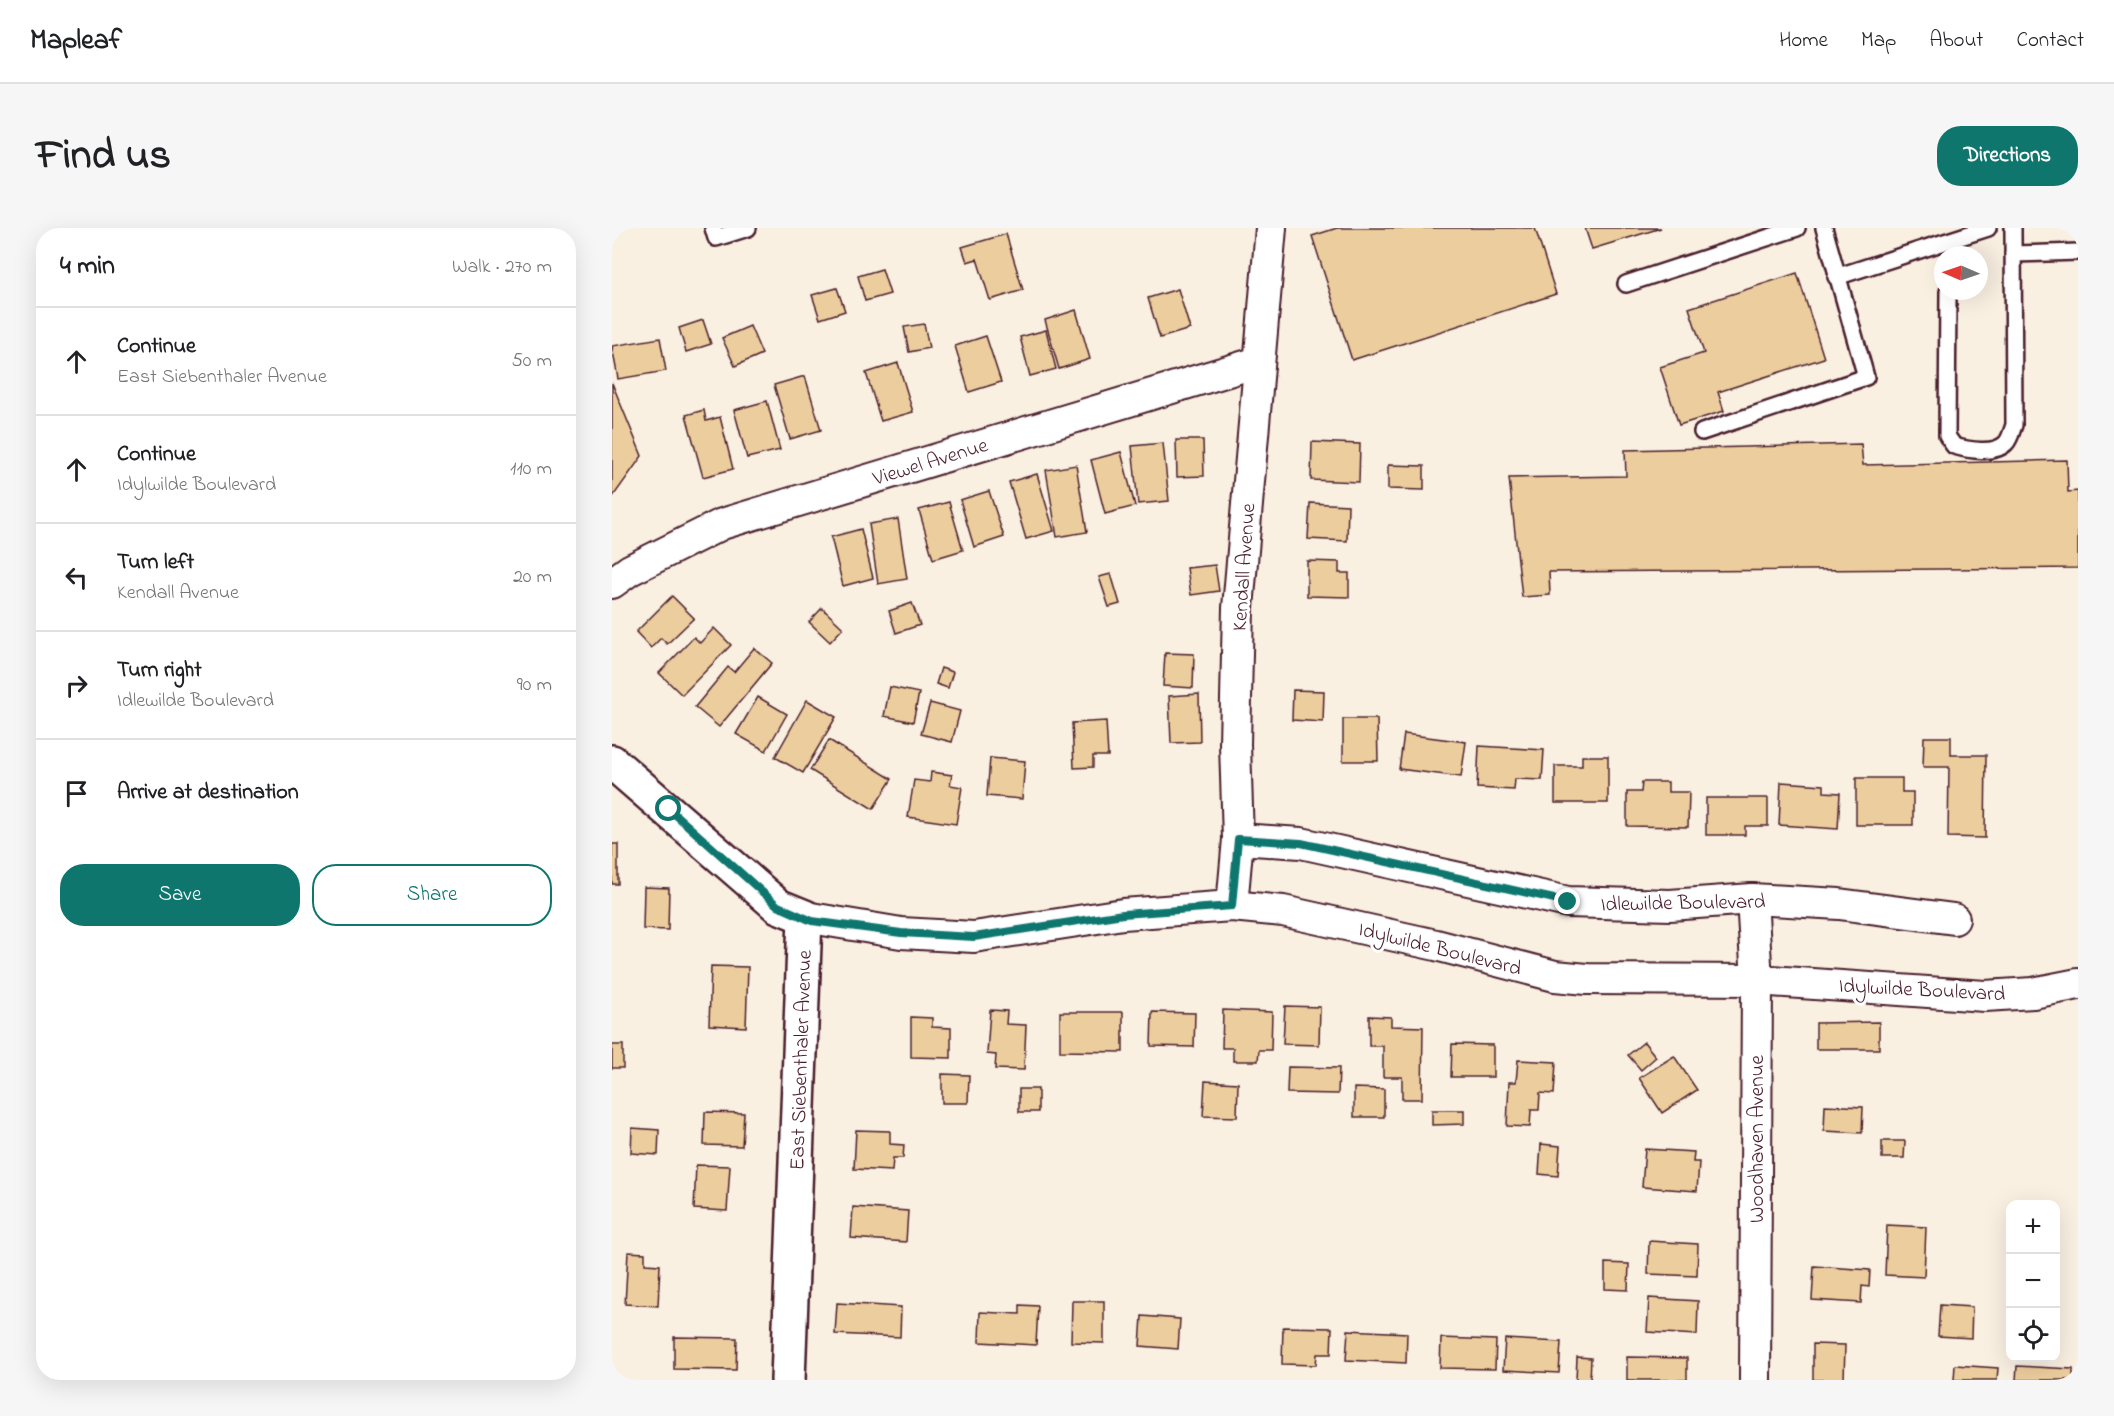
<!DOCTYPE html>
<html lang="en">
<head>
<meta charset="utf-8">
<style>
	body { margin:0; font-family:"Indie Flower",sans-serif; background:#f6f6f6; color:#202124 }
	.controls { position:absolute; right:18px; bottom:18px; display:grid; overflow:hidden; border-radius:12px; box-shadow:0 6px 24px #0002 }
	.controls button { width:54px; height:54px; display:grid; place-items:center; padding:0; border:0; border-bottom:2px solid #e0e0e0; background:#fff; color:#202124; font:30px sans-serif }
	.compass { position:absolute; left:1322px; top:18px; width:54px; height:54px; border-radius:50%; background:#fff; box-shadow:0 6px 24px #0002; rotate:272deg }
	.stop { position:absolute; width:18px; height:18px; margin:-14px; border:4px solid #0f766e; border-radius:50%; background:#fff }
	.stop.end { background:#0f766e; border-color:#fff; box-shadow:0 2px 6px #0008 }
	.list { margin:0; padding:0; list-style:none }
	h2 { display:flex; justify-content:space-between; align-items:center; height:78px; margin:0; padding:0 24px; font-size:26px }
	h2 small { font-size:20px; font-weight:400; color:#757577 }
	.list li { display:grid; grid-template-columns:39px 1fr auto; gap:18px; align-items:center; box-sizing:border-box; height:108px; padding:0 24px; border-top:2px solid #e0e0e0 }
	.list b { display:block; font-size:22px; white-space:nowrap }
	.list p { margin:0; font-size:20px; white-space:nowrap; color:#757577 }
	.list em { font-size:20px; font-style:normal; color:#757577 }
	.actions { display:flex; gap:12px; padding:18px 24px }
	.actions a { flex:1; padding:14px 0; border:2px solid #0f766e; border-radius:24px; text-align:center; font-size:21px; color:#0f766e }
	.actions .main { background:#0f766e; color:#fff }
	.icon { flex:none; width:33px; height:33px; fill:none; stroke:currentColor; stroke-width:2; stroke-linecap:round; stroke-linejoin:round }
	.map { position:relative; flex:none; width:1466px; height:1152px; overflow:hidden; border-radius:24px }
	header { display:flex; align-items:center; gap:36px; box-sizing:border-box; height:84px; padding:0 30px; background:#fff; border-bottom:2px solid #e0e0e0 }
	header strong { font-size:28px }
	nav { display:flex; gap:33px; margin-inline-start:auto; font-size:21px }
	.intro { display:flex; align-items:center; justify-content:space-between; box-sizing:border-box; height:144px; padding:0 36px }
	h1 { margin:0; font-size:42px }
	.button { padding:15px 27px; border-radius:24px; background:#0f766e; color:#fff; font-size:21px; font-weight:700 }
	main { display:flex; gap:36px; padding:0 36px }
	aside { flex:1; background:#fff; border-radius:24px; box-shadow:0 6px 24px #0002 }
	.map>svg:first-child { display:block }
</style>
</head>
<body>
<header>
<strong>Mapleaf</strong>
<nav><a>Home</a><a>Map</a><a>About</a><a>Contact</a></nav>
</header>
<div class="intro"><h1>Find us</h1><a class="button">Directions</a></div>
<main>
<aside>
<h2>4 min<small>Walk · 270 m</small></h2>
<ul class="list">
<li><svg class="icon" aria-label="ahead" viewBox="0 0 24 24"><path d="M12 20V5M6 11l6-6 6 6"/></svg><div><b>Continue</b><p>East Siebenthaler Avenue</p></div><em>50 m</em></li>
<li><svg class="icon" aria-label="ahead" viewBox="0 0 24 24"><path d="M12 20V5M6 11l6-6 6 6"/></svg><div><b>Continue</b><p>Idylwilde Boulevard</p></div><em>110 m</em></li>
<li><svg class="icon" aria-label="left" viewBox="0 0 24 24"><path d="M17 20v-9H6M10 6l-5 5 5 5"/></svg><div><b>Turn left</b><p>Kendall Avenue</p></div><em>20 m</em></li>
<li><svg class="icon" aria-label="right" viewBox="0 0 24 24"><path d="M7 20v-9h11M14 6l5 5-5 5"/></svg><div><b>Turn right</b><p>Idlewilde Boulevard</p></div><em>90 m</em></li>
<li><svg class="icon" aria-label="arrive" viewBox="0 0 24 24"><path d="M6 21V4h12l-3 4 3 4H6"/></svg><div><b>Arrive at destination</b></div></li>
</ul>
<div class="actions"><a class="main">Save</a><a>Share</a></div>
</aside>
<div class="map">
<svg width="1466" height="1152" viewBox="0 0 1466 1152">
	<rect width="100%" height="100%" fill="#f9f0e2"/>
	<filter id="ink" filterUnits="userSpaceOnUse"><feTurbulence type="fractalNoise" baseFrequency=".0167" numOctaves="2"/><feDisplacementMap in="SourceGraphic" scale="12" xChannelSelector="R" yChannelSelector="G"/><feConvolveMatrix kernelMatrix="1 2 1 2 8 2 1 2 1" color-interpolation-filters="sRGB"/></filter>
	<g filter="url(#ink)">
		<g fill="#eccd9e" stroke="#4a1f2b" stroke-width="1.5">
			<polygon points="725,0 923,0 944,66 740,132 700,8"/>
			<polygon points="973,0 1049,0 980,21"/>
			<polygon points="394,6 411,62 378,72 365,31 355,34 350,19"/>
			<polygon points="270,41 278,66 253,73 246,48"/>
			<polygon points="1185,45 1212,130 1106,164 1112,183 1067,197 1048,139 1092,125 1077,80"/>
			<polygon points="225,60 233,83 208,91 200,67"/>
			<polygon points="566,61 578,101 548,110 536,70"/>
			<polygon points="464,82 478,131 447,141 433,92"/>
			<polygon points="91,92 99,116 74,124 67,100"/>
			<polygon points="312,96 317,120 297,124 292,99"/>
			<polygon points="138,98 150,126 123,138 110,110"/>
			<polygon points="434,102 444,141 418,148 408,109"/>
			<polygon points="374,108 389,154 357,164 343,118"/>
			<polygon points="48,110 54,143 6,151 0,118"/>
			<polygon points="286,135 301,184 269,193 254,145"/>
			<polygon points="193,148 209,202 178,211 162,157"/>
			<polygon points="0,155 30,228 0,270"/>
			<polygon points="155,173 168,222 135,230 122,182"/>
			<polygon points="92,182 94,193 108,189 121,241 91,249 74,187"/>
			<polygon points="564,212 591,212 592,248 565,249"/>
			<polygon points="700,214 748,216 747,254 699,252"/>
			<polygon points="551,215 557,273 526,276 520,218"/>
			<polygon points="1249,216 1251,237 1455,232 1456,264 1466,263 1466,340 937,344 938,367 910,369 897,250 1014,248 1013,222"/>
			<polygon points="509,224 523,278 493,286 479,232"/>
			<polygon points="464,237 475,304 445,309 434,242"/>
			<polygon points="776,237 812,238 812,262 776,261"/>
			<polygon points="425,246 442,303 414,311 397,254"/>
			<polygon points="377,263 392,309 362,319 348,272"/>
			<polygon points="337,274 351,322 321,331 307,282"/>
			<polygon points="698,275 736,277 735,313 696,311"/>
			<polygon points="286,291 295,351 266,356 257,296"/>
			<polygon points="249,301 261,350 231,358 219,309"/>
			<polygon points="695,333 727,334 727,345 737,345 737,369 695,368"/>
			<polygon points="603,337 607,363 579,367 575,340"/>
			<polygon points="499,346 508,376 497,379 487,349"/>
			<polygon points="60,368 82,390 55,416 49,410 39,420 24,404"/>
			<polygon points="300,375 308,397 284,405 277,383"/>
			<polygon points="210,380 231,400 218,414 197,394"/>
			<polygon points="102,400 119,417 70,467 47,445 82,409 88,415"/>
			<polygon points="142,420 160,435 107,499 83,479 116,439 122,444"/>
			<polygon points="553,425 582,426 581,460 551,458"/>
			<polygon points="329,440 341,444 336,460 324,456"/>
			<polygon points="278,459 307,465 301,494 272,488"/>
			<polygon points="681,462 712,463 711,494 680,492"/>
			<polygon points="587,466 588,514 559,515 557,468"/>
			<polygon points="146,469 175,486 154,523 124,506"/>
			<polygon points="195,472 224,489 191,545 163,529"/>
			<polygon points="318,475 348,483 340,514 309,506"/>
			<polygon points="731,491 765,491 766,533 731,533"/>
			<polygon points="494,493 496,528 481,528 481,539 462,540 460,495"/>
			<polygon points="792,506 854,514 849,549 787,541"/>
			<polygon points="1312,509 1339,509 1339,527 1374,527 1373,610 1336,609 1337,539 1311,539"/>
			<polygon points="217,512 280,551 261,581 198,542"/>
			<polygon points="867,518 932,522 930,552 903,551 902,562 865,560"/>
			<polygon points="970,528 996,528 996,575 943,575 943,538 970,538"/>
			<polygon points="378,530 413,533 410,571 375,568"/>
			<polygon points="319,544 340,547 338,557 350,559 344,596 296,589 302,552 318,554"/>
			<polygon points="1244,550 1290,550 1290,564 1301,564 1301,597 1244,597"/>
			<polygon points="1030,554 1056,554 1056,564 1077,564 1076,599 1015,598 1015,564 1029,564"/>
			<polygon points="1169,554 1212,557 1212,564 1228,565 1226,601 1167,597"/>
			<polygon points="1094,570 1156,570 1156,598 1133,598 1133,607 1094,607"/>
			<rect x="0" y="616" width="6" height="40"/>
			<polygon points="32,659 57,660 56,702 31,701"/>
			<polygon points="99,738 136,739 134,799 97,797"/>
			<polygon points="673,778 708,779 707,817 671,816"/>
			<polygon points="378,782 395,783 394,796 414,797 412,842 383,841 384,827 375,826"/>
			<polygon points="611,782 660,784 659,822 647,822 646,833 621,833 621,820 610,820"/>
			<polygon points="448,784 511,784 511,824 448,823"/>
			<polygon points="540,784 583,785 582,819 539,818"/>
			<polygon points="757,788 779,789 779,798 811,799 810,871 790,871 790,849 771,849 771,818 757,818"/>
			<polygon points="299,789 320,790 320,799 339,800 339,830 299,829"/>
			<polygon points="1267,794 1267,821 1204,821 1204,795"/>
			<polygon points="1032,814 1044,829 1029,842 1016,827"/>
			<polygon points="840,816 881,817 881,849 839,849"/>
			<rect x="0" y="817" width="11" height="23"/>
			<polygon points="1062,828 1085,862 1050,885 1027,850"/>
			<polygon points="906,832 944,834 942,866 928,865 927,882 919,882 918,899 895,898 897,854 904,854"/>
			<polygon points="676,839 727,840 726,866 675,865"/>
			<polygon points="330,846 357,847 356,875 330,875"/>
			<polygon points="593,853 626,855 625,889 591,888"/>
			<polygon points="742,860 772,861 772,889 742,889"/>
			<rect x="407" y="861" width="19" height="23"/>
			<polygon points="1213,877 1251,879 1250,905 1212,903"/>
			<polygon points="820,882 852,882 852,896 820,897"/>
			<polygon points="93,884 132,885 130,918 92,917"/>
			<polygon points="20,900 47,902 46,927 19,925"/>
			<polygon points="244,902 278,903 278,916 292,917 291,930 281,930 280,943 242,941"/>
			<polygon points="1270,913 1293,913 1292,930 1270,930"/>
			<polygon points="929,916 948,918 946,948 927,946"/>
			<polygon points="1033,921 1082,924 1081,934 1087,934 1085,963 1030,959"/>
			<polygon points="84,937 118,938 115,983 82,981"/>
			<polygon points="241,979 296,983 294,1014 239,1010"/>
			<polygon points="1275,997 1314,999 1312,1049 1273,1047"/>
			<polygon points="1037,1013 1086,1016 1085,1048 1036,1046"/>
			<polygon points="16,1024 33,1025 33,1036 48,1037 46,1078 13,1076"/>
			<polygon points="993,1035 1017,1036 1016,1062 993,1061"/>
			<polygon points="1202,1038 1258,1042 1257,1059 1250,1058 1249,1075 1200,1072"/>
			<polygon points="1037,1070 1086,1073 1085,1107 1035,1104"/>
			<polygon points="460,1073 492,1073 492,1115 459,1114"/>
			<polygon points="225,1075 289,1079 288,1109 223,1106"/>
			<polygon points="408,1077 426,1078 424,1117 367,1114 368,1084 408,1086"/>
			<polygon points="1328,1077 1360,1079 1359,1110 1326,1108"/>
			<polygon points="530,1088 568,1091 566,1121 528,1118"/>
			<polygon points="671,1099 720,1100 719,1126 705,1126 704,1137 670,1136"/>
			<polygon points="736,1102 795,1105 794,1135 734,1132"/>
			<polygon points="62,1109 125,1110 124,1142 62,1141"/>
			<polygon points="829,1110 884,1112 883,1141 828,1140"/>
			<polygon points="893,1111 949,1114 947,1145 891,1142"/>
			<polygon points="1201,1116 1233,1117 1232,1152 1201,1152"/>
			<polygon points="965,1129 979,1130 978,1152 964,1152"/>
			<polygon points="1015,1129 1075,1130 1075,1152 1015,1152"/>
			<polygon points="1343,1137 1386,1140 1385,1152 1342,1152"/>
			<polygon points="1405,1138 1461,1141 1461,1152 1404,1152"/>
		</g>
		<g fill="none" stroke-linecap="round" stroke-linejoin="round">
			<defs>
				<g id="service">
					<polyline points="101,0 104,10 136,0"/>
					<polyline points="1401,26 1466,24"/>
					<polyline points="1224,49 1376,0"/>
					<polyline points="1014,56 1185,0"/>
					<path d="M1336 63 1335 208 1342 218C1356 222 1383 227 1394 215 1398 211 1400 202 1402 197L1401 0"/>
					<polyline points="1090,204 1254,149 1212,0"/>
				</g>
				<g id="minor">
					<polyline points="0,355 18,342 110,296 646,134"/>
					<polyline points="626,611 689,615 956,674 1058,677 1140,671 1227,676 1342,691"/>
					<polyline points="1140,671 1145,752 1143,1152"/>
					<polyline points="620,678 626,611 623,516 626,380 659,0"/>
					<polyline points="193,689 289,705 362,709 511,686 620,678 671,683 824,717 943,748 975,751 1145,752 1373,768 1421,765 1466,756"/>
				</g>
				<polyline id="secondary" points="0,534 166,678 193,689 176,1152"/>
			</defs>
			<use href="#service" stroke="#4a1f2b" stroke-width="20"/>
			<use href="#minor" stroke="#4a1f2b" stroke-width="34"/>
			<use href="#secondary" stroke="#4a1f2b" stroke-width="38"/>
			<use href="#service" stroke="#fff" stroke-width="15"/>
			<use href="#minor" stroke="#fff" stroke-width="30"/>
			<use href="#secondary" stroke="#fff" stroke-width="33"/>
		</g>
	</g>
	<g fill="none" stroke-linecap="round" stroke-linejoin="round" filter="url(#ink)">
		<polyline stroke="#0f766e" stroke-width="8" points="57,581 166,678 200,693 289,705 362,709 511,686 620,678 626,611 689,615 956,674"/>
	</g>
	<g text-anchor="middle" stroke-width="6" stroke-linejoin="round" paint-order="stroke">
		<g font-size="21" fill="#4a1f2b" stroke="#fff">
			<text transform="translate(318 233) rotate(-17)" y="7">Viewel Avenue</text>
			<text transform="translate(631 339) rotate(-86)" y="7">Kendall Avenue</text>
			<text transform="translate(1071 674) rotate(-1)" y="7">Idlewilde Boulevard</text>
			<text transform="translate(828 720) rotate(14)" y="7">Idylwilde Boulevard</text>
			<text transform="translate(1310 761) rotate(3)" y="7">Idylwilde Boulevard</text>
			<text transform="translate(188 832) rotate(-88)" y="7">East Siebenthaler Avenue</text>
			<text transform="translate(1144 911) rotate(-90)" y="7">Woodhaven Avenue</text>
		</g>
	</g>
</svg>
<div class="controls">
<button>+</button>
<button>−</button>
<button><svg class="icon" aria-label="locate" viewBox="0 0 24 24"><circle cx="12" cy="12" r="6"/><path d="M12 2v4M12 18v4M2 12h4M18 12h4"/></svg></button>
</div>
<svg class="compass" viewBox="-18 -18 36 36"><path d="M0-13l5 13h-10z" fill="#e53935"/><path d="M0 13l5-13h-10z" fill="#757577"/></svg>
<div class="stop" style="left:57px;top:581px"></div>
<div class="stop end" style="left:956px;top:674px"></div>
</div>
</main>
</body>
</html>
